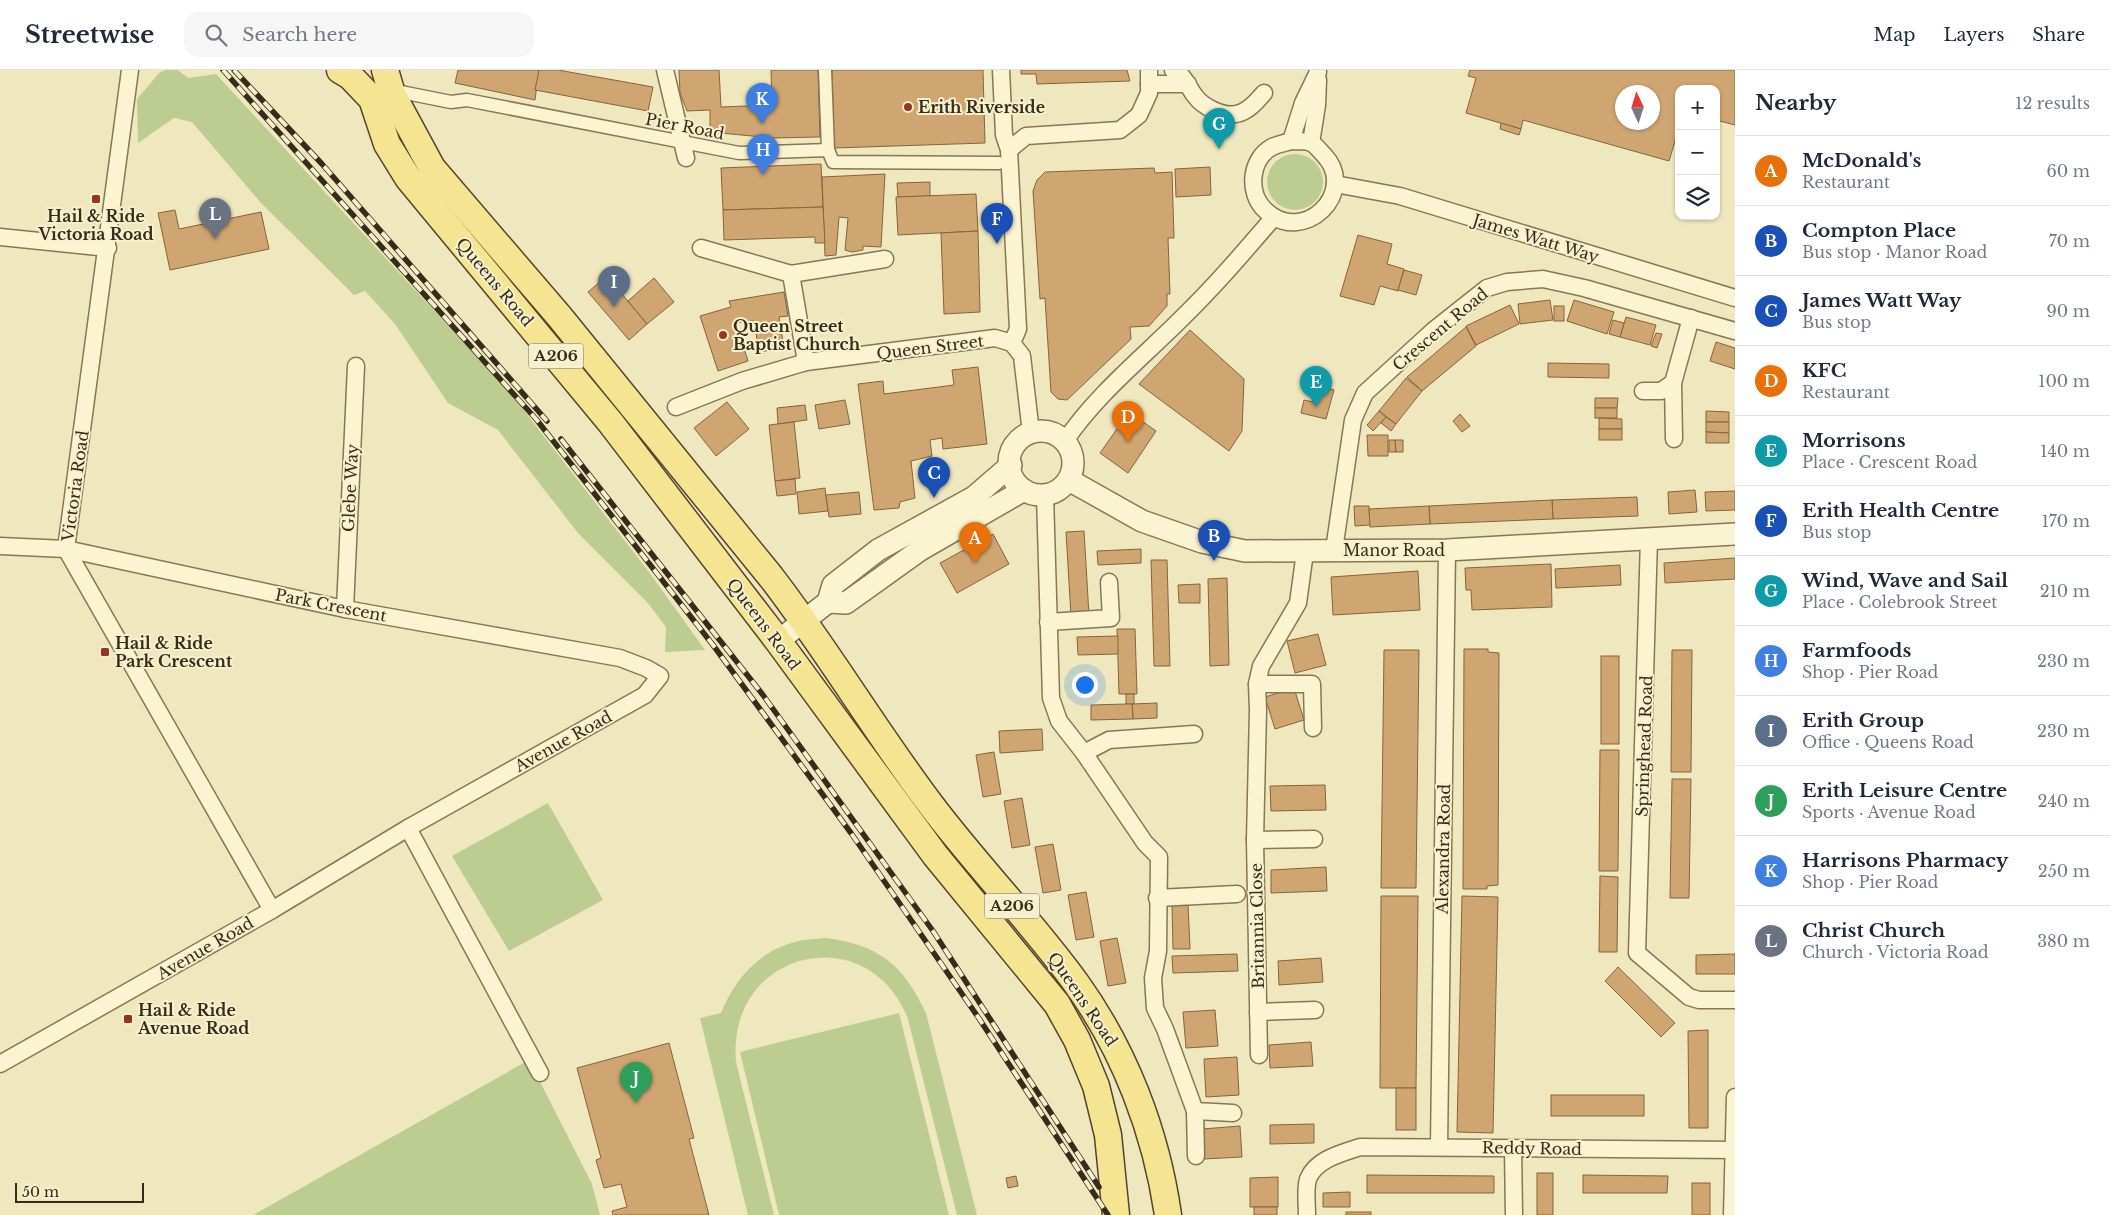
<!DOCTYPE html>
<html lang="en">
<head>
<meta charset="utf-8">
<style>
	body { margin:0; font-family:"Libre Baskerville",serif; background:#f6f6f7; color:#1f2937 }
	.controls { position:absolute; right:15px; top:15px; display:grid; overflow:hidden; border-radius:10px; box-shadow:0 1px 4px #0004 }
	.controls button { width:45px; height:45px; display:grid; place-items:center; padding:0; border:0; border-bottom:1px solid #e0e1e3; background:#fff; color:#1f2937; font:25px sans-serif }
	.compass { position:absolute; left:1615px; top:15px; width:45px; height:45px; border-radius:50%; background:#fff; box-shadow:0 1px 4px #0004; rotate:356deg }
	.scale { position:absolute; left:15px; bottom:12px; width:129px; box-sizing:border-box; padding-left:5px; border:2px solid #362c1b; border-top:0; font-size:14px; line-height:18px; white-space:nowrap; color:#362c1b; -webkit-text-stroke:4px #f6f0cd; paint-order:stroke }
	.you { position:absolute; left:1084px; top:614px; width:18px; height:18px; margin:-12px; border:4px solid #fff; border-radius:50%; background:#1a73e8; box-shadow:0 0 0 8px #1a73e833 }
	.badge { display:grid; place-items:center; width:32px; height:32px; border-radius:50%; background:#983424; color:#fff; font-size:16px; font-weight:700 }
	.pin { position:absolute; translate:-50% -41px; filter:drop-shadow(0 1px 2px #0008) }
	.pin::after { content:''; position:absolute; top:26px; width:18px; height:15px; background:inherit; clip-path:polygon(0 0,100% 0,50% 100%) }
	.list { margin:0; padding:0; list-style:none }
	h2 { display:flex; justify-content:space-between; align-items:center; height:65px; margin:0; padding:0 20px; font-size:21px }
	h2 small { font-size:16px; font-weight:400; color:#747a83 }
	.list li { display:grid; grid-template-columns:32px 1fr auto; gap:15px; align-items:center; box-sizing:border-box; height:70px; padding:0 20px; border-top:1px solid #e0e1e3 }
	.list b { display:block; font-size:19px; white-space:nowrap }
	.list p { margin:0; font-size:16px; white-space:nowrap; color:#747a83 }
	.list em { font-size:16px; font-style:normal; color:#747a83 }
	.icon { flex:none; width:28px; height:28px; fill:none; stroke:currentColor; stroke-width:2; stroke-linecap:round; stroke-linejoin:round }
	.map { position:relative; flex:none; width:1735px; height:1145px; overflow:hidden }
	header { display:flex; align-items:center; gap:30px; box-sizing:border-box; height:70px; padding:0 25px; background:#fff; border-bottom:1px solid #e0e1e3 }
	header strong { font-size:24px }
	nav { display:flex; gap:28px; margin-inline-start:auto; font-size:18px }
	.search { width:350px; height:45px; background:#f6f6f7; display:flex; align-items:center; gap:12px; box-sizing:border-box; padding:0 18px; border-radius:15px; color:#747a83; font-size:19px }
	main { display:flex }
	aside { flex:1; background:#fff }
	.map>svg:first-child { display:block }
</style>
</head>
<body>
<header>
<strong>Streetwise</strong>
<div class="search"><svg class="icon" aria-label="search" viewBox="0 0 24 24"><circle cx="10" cy="10" r="6"/><path d="M15 15l6 6"/></svg>Search here</div>
<nav><a>Map</a><a>Layers</a><a>Share</a></nav>
</header>
<main>
<div class="map">
<svg width="1735" height="1145" viewBox="0 0 1735 1145">
	<rect width="100%" height="100%" fill="#efe7bd"/>
	<g fill="#bdcd91">
		<polygon points="166,0 178,0 188,8 216,4 512,325 649,502 705,580 665,582 666,557 647,532 578,463 498,360 448,333 395,254 365,221 354,225 261,133 192,52 174,48 138,73 137,29 160,2"/>
		<circle cx="1295" cy="112" r="28"/>
		<polygon points="548,733 603,830 509,881 452,786"/>
		<path d="M826 868C880 875 903 895 926 943L977 1145H957L908 949C869 847 726 879 736 992L774 1145H748L700 948 721 943C734 910 759 881 795 872 805 869 816 869 826 868Z"/>
		<polygon points="899,943 949,1145 779,1145 740,982"/>
		<polygon points="529,990 592,1114 600,1145 253,1145"/>
	</g>
	<g fill="#cfa672" stroke="#87643b" fill-rule="evenodd">
		<polygon points="458,0 539,0 535,30 455,13"/>
		<polygon points="539,0 558,0 653,17 648,41 535,20"/>
		<polygon points="679,0 719,0 721,37 772,35 771,0 818,0 820,67 773,68 710,62 710,40 687,41 680,23"/>
		<polygon points="832,0 983,0 985,73 834,78"/>
		<polygon points="1021,0 1127,0 1130,11 1037,14 1036,4 1021,4"/>
		<path d="M1470 0H1735V55L1716 50V19H1679V58L1669 91 1523 50 1521 59 1466 43 1476 8 1468 6ZM1622 22H1652V52H1622Z"/>
		<polygon points="1501,53 1521,59 1519,65 1500,59"/>
		<polygon points="821,94 823,137 723,140 721,98"/>
		<polygon points="1210,97 1211,125 1176,127 1175,99"/>
		<polygon points="1154,98 1155,103 1172,102 1174,168 1168,168 1170,224 1167,224 1167,236 1149,256 1130,257 1131,269 1067,330 1058,329 1051,322 1045,228 1040,229 1033,121 1037,110 1045,102"/>
		<polygon points="885,104 881,177 863,176 863,180 852,182 845,180 848,148 839,147 836,185 825,186 822,107"/>
		<polygon points="930,112 930,126 898,127 897,113"/>
		<polygon points="976,124 978,161 898,165 896,127"/>
		<polygon points="823,137 825,173 815,173 815,167 724,170 723,140"/>
		<polygon points="175,140 179,159 261,142 269,179 170,200 158,143"/>
		<polygon points="978,161 980,242 944,244 941,163"/>
		<polygon points="1358,165 1392,174 1387,194 1404,199 1398,221 1380,216 1374,235 1340,226"/>
		<polygon points="1404,200 1422,205 1416,225 1398,220"/>
		<polygon points="607,206 647,254 629,270 588,222"/>
		<polygon points="654,208 674,232 647,254 628,231"/>
		<polygon points="784,222 788,246 779,247 784,278 759,282 754,251 736,253 748,291 718,301 700,246 731,237 729,231"/>
		<polygon points="1550,230 1553,250 1520,254 1518,234"/>
		<polygon points="1574,230 1614,242 1607,264 1567,251"/>
		<polygon points="1510,235 1519,254 1476,275 1466,256"/>
		<rect x="1554" y="236" width="10" height="15"/>
		<polygon points="1626,247 1656,255 1650,275 1620,267"/>
		<polygon points="1613,250 1624,253 1620,267 1609,264"/>
		<polygon points="1466,257 1476,276 1422,321 1407,307"/>
		<polygon points="1190,260 1244,309 1242,361 1229,381 1139,314"/>
		<polygon points="1656,263 1662,264 1657,278 1651,276"/>
		<polygon points="1716,272 1735,278 1735,299 1710,291"/>
		<polygon points="1548,293 1609,294 1609,308 1548,307"/>
		<polygon points="978,297 987,374 943,379 942,368 930,370 932,386 911,391 915,428 900,432 899,438 874,440 858,314 883,311 884,324 954,315 952,300"/>
		<polygon points="1406,308 1422,321 1396,354 1379,341"/>
		<polygon points="1317,315 1334,320 1326,349 1301,343 1304,330 1313,332"/>
		<polygon points="1595,328 1618,328 1617,338 1595,338"/>
		<polygon points="845,330 850,354 819,359 815,335"/>
		<polygon points="727,332 749,359 716,386 694,358"/>
		<polygon points="805,335 807,350 778,354 777,338"/>
		<rect x="1595" y="338" width="22" height="10"/>
		<polygon points="1379,341 1386,347 1373,361 1367,355"/>
		<polygon points="1706,341 1729,342 1729,352 1706,352"/>
		<polygon points="1129,342 1156,361 1128,403 1100,383"/>
		<polygon points="1460,344 1470,356 1462,362 1453,351"/>
		<polygon points="1386,347 1396,354 1391,361 1381,353"/>
		<polygon points="1599,348 1622,349 1622,359 1599,359"/>
		<polygon points="794,352 800,408 775,411 769,355"/>
		<polygon points="1706,352 1729,352 1729,363 1706,362"/>
		<rect x="1599" y="359" width="23" height="11"/>
		<polygon points="1706,362 1729,363 1729,373 1706,373"/>
		<polygon points="1367,365 1388,365 1388,386 1368,386"/>
		<polygon points="1389,370 1395,370 1396,382 1389,382"/>
		<polygon points="1395,370 1403,370 1403,382 1396,382"/>
		<polygon points="795,409 796,424 777,426 775,411"/>
		<polygon points="825,418 828,441 799,444 797,422"/>
		<polygon points="1695,420 1697,442 1669,444 1668,422"/>
		<polygon points="1735,421 1735,440 1706,441 1705,422"/>
		<polygon points="859,422 861,444 829,447 826,425"/>
		<polygon points="1637,427 1638,446 1553,449 1552,430"/>
		<polygon points="1552,430 1553,449 1430,454 1429,436"/>
		<polygon points="1354,436 1369,436 1370,455 1355,456"/>
		<polygon points="1429,436 1430,454 1370,457 1369,439"/>
		<polygon points="1084,461 1089,545 1071,546 1066,462"/>
		<polygon points="993,464 1009,494 957,523 940,493"/>
		<polygon points="1141,479 1141,493 1098,495 1097,481"/>
		<polygon points="1735,488 1735,509 1665,513 1664,493"/>
		<polygon points="1151,490 1167,490 1170,596 1154,596"/>
		<polygon points="1551,494 1552,537 1472,540 1471,520 1466,520 1465,498"/>
		<polygon points="1620,495 1621,515 1556,518 1555,499"/>
		<polygon points="1418,501 1420,540 1333,545 1331,507"/>
		<polygon points="1227,508 1229,595 1210,596 1208,509"/>
		<polygon points="1200,514 1200,533 1179,533 1178,515"/>
		<polygon points="1117,559 1135,559 1137,624 1119,624"/>
		<polygon points="1318,564 1326,595 1295,603 1287,571"/>
		<polygon points="1118,566 1118,584 1078,585 1077,567"/>
		<polygon points="1464,579 1488,579 1488,582 1499,583 1498,815 1487,816 1487,819 1463,819"/>
		<polygon points="1384,580 1419,580 1416,818 1381,818"/>
		<polygon points="1672,580 1692,580 1691,702 1671,702"/>
		<rect x="1601" y="586" width="18" height="88"/>
		<polygon points="1294,618 1304,650 1275,659 1265,627"/>
		<rect x="1126" y="624" width="8" height="10"/>
		<polygon points="1157,633 1157,648 1133,649 1132,634"/>
		<polygon points="1126,634 1132,634 1133,649 1091,650 1091,635"/>
		<polygon points="1042,659 1043,680 1000,683 999,661"/>
		<polygon points="1600,680 1619,680 1618,801 1599,801"/>
		<polygon points="994,682 1001,724 983,727 976,685"/>
		<polygon points="1672,709 1691,709 1689,828 1670,828"/>
		<polygon points="1325,715 1326,740 1271,741 1270,716"/>
		<polygon points="1022,728 1030,775 1012,778 1004,731"/>
		<polygon points="1053,774 1061,820 1043,823 1035,777"/>
		<polygon points="1326,797 1327,821 1271,823 1271,800"/>
		<polygon points="1600,806 1618,807 1617,882 1599,882"/>
		<polygon points="1086,822 1094,867 1076,870 1068,825"/>
		<polygon points="1381,826 1418,826 1416,1018 1380,1018"/>
		<polygon points="1462,826 1498,827 1493,1063 1457,1062"/>
		<polygon points="1172,834 1188,834 1190,879 1173,879"/>
		<polygon points="1117,868 1126,913 1108,916 1100,871"/>
		<polygon points="1237,884 1238,901 1173,903 1172,886"/>
		<polygon points="1735,884 1735,904 1696,904 1696,885"/>
		<polygon points="1321,888 1323,912 1279,915 1278,891"/>
		<polygon points="1618,897 1675,953 1661,967 1605,911"/>
		<polygon points="1215,940 1218,976 1186,978 1183,942"/>
		<polygon points="1708,960 1708,1058 1689,1058 1688,961"/>
		<polygon points="1311,972 1313,996 1270,998 1269,975"/>
		<polygon points="669,973 694,1068 689,1069 709,1145 613,1145 612,1141 627,1137 621,1114 604,1118 596,1090 601,1088 577,998"/>
		<polygon points="1237,987 1239,1025 1206,1027 1204,989"/>
		<rect x="1396" y="1018" width="20" height="42"/>
		<rect x="1551" y="1025" width="93" height="21"/>
		<polygon points="1314,1054 1314,1073 1270,1074 1270,1055"/>
		<polygon points="1240,1056 1242,1087 1204,1089 1202,1059"/>
		<rect x="1537" y="1103" width="16" height="42"/>
		<polygon points="1367,1105 1494,1106 1494,1123 1367,1123"/>
		<polygon points="1583,1105 1668,1106 1667,1123 1583,1123"/>
		<polygon points="1016,1106 1018,1116 1008,1118 1006,1108"/>
		<polygon points="1278,1107 1278,1137 1250,1137 1250,1108"/>
		<rect x="1692" y="1113" width="18" height="32"/>
		<polygon points="1350,1122 1350,1137 1323,1137 1323,1123"/>
		<rect x="1254" y="1137" width="23" height="8"/>
		<rect x="1346" y="1142" width="25" height="3"/>
	</g>
	<g fill="none" stroke-linecap="round" stroke-linejoin="round">
		<defs>
			<g id="pedestrian">
				<polyline points="825,0 828,80"/>
				<polyline points="391,20 451,32 467,30 739,83 828,80 833,92 999,93"/>
			</g>
			<g id="minor">
				<polyline points="130,0 66,479 272,840"/>
				<polyline points="665,0 686,88"/>
				<polyline points="1001,0 1004,65 1009,80 1018,259 1012,273 1022,286 1031,363"/>
				<path d="M1173 0C1184 4 1188 17 1195 26 1203 37 1223 47 1236 44 1248 42 1257 31 1264 23"/>
				<polyline points="1149,14 1188,14"/>
				<path d="M1291 71C1296 71 1304 71 1310 72 1315 74 1320 81 1324 85 1359 122 1303 177 1265 140 1247 123 1250 89 1272 77 1278 74 1285 73 1291 71Z"/>
				<polyline points="1291,71 1303,33 1318,2"/>
				<polyline points="1311,73 1317,35 1318,10"/>
				<polyline points="1009,80 1026,66 1120,60 1139,45 1149,23 1149,0"/>
				<polyline points="1335,114 1400,126 1735,228"/>
				<polyline points="0,167 108,178"/>
				<polyline points="701,178 791,204"/>
				<polyline points="806,292 791,204 885,189"/>
				<polyline points="1643,321 1661,321 1673,313"/>
				<polyline points="676,337 742,311 806,292 995,268 1012,273"/>
				<polyline points="1674,369 1673,313 1691,248"/>
				<path d="M1065 371C1096 325 1142 288 1181 249 1214 217 1244 182 1274 147"/>
				<polyline points="1045,425 1051,628 1059,651 1084,683 1109,670 1194,664"/>
				<polyline points="1649,468 1637,883 1689,927 1699,930 1735,930"/>
				<polyline points="0,476 66,479 345,539 620,588 646,598 660,606 645,625 408,758 272,840 0,994"/>
				<polyline points="1334,480 1353,350 1365,323 1434,260 1487,218 1507,212 1543,209 1584,218 1735,261"/>
				<polyline points="345,539 356,296"/>
				<polyline points="1048,552 1111,548 1109,512"/>
				<polyline points="1257,614 1312,614 1313,658"/>
				<polyline points="1084,683 1145,773 1159,787 1158,881 1153,908 1155,938 1165,959 1195,1041 1233,1043"/>
				<polyline points="408,758 540,1003"/>
				<polyline points="1255,770 1314,769"/>
				<polyline points="1157,828 1237,824"/>
				<polyline points="1258,942 1315,940"/>
				<polyline points="1259,985 1255,770 1258,640 1257,614 1261,596 1298,533 1305,482"/>
				<polyline points="1195,1041 1196,1086"/>
				<polyline points="1439,1077 1447,480"/>
				<polyline points="1513,1078 1514,1145"/>
				<path d="M1307 1145C1307 1134 1305 1119 1308 1109 1316 1089 1342 1083 1360 1077L1735 1080"/>
				<polyline points="1732,1145 1735,1027"/>
			</g>
			<g id="tertiary">
				<circle cx="1041" cy="393" r="32"/>
				<polyline points="1069,410 1142,451 1202,472 1245,481 1447,480 1735,464"/>
				<polyline points="828,532 846,533 920,480 1024,420"/>
				<polyline points="778,571 828,532 833,515 878,480 974,427 1011,395"/>
			</g>
			<g id="primary">
				<polyline points="340,0 350,6 372,29 387,74 408,108 610,352 778,571 935,785 1057,934 1077,970 1096,1016 1108,1065 1116,1145"/>
				<path d="M385 0 392 24 432 98 559 246 771 507C828 581 875 661 931 735 977 796 1031 851 1076 913 1125 981 1156 1062 1168 1145"/>
			</g>
		</defs>
		<use href="#pedestrian" stroke="#877756" stroke-width="15"/>
		<use href="#minor" stroke="#877756" stroke-width="19"/>
		<use href="#tertiary" stroke="#877756" stroke-width="24"/>
		<use href="#primary" stroke="#54442b" stroke-width="29"/>
		<use href="#pedestrian" stroke="#faf4d0" stroke-width="12"/>
		<use href="#minor" stroke="#faf4d0" stroke-width="16"/>
		<use href="#tertiary" stroke="#faf4d0" stroke-width="21"/>
		<use href="#primary" stroke="#f5e593" stroke-width="26"/>
		<defs>
			<g id="rail">
				<polyline points="223,0 536,349 713,575 851,763 978,947 1108,1145"/>
				<polyline points="234,0 322,94 547,351"/>
				<polyline points="561,369 763,625 933,861 1099,1117"/>
			</g>
		</defs>
		<use href="#rail" stroke="#362c1b" stroke-width="5.5"/>
		<use href="#rail" stroke="#f6f0cd" stroke-width="4" stroke-dasharray="11" stroke-linecap="butt"/>
	</g>
	<g fill="#983424" stroke="#f6f0cd" stroke-width="2">
		<circle cx="908" cy="37" r="5"/>
		<rect x="91" y="124" width="10" height="10" rx="2.5"/>
		<circle cx="723" cy="265" r="5"/>
		<rect x="100" y="577" width="10" height="10" rx="2.5"/>
		<rect x="123" y="944" width="10" height="10" rx="2.5"/>
	</g>
	<g text-anchor="middle" stroke-width="4" stroke-linejoin="round" paint-order="stroke">
		<g fill="#f6f0cd" stroke="#706750" stroke-width="1">
			<rect x="528.5" y="273.5" width="55" height="25" rx="4"/>
			<rect x="984.5" y="823.5" width="55" height="25" rx="4"/>
		</g>
		<g font-size="15" font-weight="bold" fill="#362c1b">
			<text x="556" y="291">A206</text>
			<text x="1012" y="841">A206</text>
		</g>
		<g font-size="16" font-weight="bold" fill="#362c1b" stroke="#f6f0cd" text-anchor="start">
			<text x="918" y="43">Erith Riverside</text>
			<text x="96" y="152" text-anchor="middle">Hail &amp; Ride<tspan x="96" dy="18">Victoria Road</tspan></text>
			<text x="733" y="262">Queen Street<tspan x="733" dy="18">Baptist Church</tspan></text>
			<text x="115" y="579">Hail &amp; Ride<tspan x="115" dy="18">Park Crescent</tspan></text>
			<text x="138" y="946">Hail &amp; Ride<tspan x="138" dy="18">Avenue Road</tspan></text>
		</g>
		<g font-size="16" fill="#362c1b" stroke="#f6f0cd">
			<text transform="translate(685 56) rotate(11)" y="6">Pier Road</text>
			<text transform="translate(1536 168) rotate(17)" y="6">James Watt Way</text>
			<text transform="translate(495 212) rotate(50)" y="6">Queens Road</text>
			<text transform="translate(1440 259) rotate(-40)" y="6">Crescent Road</text>
			<text transform="translate(930 277) rotate(-7)" y="6">Queen Street</text>
			<text transform="translate(75 416) rotate(-82)" y="6">Victoria Road</text>
			<text transform="translate(350 418) rotate(-87)" y="6">Glebe Way</text>
			<text x="1394" y="486">Manor Road</text>
			<text transform="translate(331 535) rotate(11)" y="6">Park Crescent</text>
			<text transform="translate(764 554) rotate(53)" y="6">Queens Road</text>
			<text transform="translate(563 671) rotate(-29)" y="6">Avenue Road</text>
			<text transform="translate(1644 676) rotate(-88)" y="6">Springhead Road</text>
			<text transform="translate(1443 779) rotate(-89)" y="6">Alexandra Road</text>
			<text transform="translate(1257 856) rotate(-91)" y="6">Britannia Close</text>
			<text transform="translate(205 878) rotate(-30)" y="6">Avenue Road</text>
			<text transform="translate(1083 929) rotate(56)" y="6">Queens Road</text>
			<text transform="translate(1532 1078) rotate(1)" y="6">Reddy Road</text>
		</g>
	</g>
</svg>
<div class="controls">
<button>+</button>
<button>−</button>
<button><svg class="icon" aria-label="layers" viewBox="0 0 24 24"><path d="M12 4l9 5-9 5-9-5zM3 14l9 5 9-5"/></svg></button>
</div>
<svg class="compass" viewBox="-18 -18 36 36"><path d="M0-13l5 13h-10z" fill="#e53935"/><path d="M0 13l5-13h-10z" fill="#747a83"/></svg>
<div class="scale">50 m</div>
<div class="you"></div>
<div class="pin badge" style="left:975px;top:493px;background:#e8710a">A</div>
<div class="pin badge" style="left:1214px;top:491px;background:#1a4fb4">B</div>
<div class="pin badge" style="left:934px;top:428px;background:#1a4fb4">C</div>
<div class="pin badge" style="left:1128px;top:372px;background:#e8710a">D</div>
<div class="pin badge" style="left:1316px;top:337px;background:#0f9aa8">E</div>
<div class="pin badge" style="left:997px;top:174px;background:#1a4fb4">F</div>
<div class="pin badge" style="left:1219px;top:79px;background:#0f9aa8">G</div>
<div class="pin badge" style="left:763px;top:105px;background:#3f7fe0">H</div>
<div class="pin badge" style="left:614px;top:237px;background:#5c6f8a">I</div>
<div class="pin badge" style="left:636px;top:1033px;background:#2e9e5b">J</div>
<div class="pin badge" style="left:762px;top:54px;background:#3f7fe0">K</div>
<div class="pin badge" style="left:215px;top:169px;background:#6b7280">L</div>
</div>
<aside>
<h2>Nearby<small>12 results</small></h2>
<ul class="list">
<li><span class="badge" style="background:#e8710a">A</span><div><b>McDonald's</b><p>Restaurant</p></div><em>60 m</em></li>
<li><span class="badge" style="background:#1a4fb4">B</span><div><b>Compton Place</b><p>Bus stop · Manor Road</p></div><em>70 m</em></li>
<li><span class="badge" style="background:#1a4fb4">C</span><div><b>James Watt Way</b><p>Bus stop</p></div><em>90 m</em></li>
<li><span class="badge" style="background:#e8710a">D</span><div><b>KFC</b><p>Restaurant</p></div><em>100 m</em></li>
<li><span class="badge" style="background:#0f9aa8">E</span><div><b>Morrisons</b><p>Place · Crescent Road</p></div><em>140 m</em></li>
<li><span class="badge" style="background:#1a4fb4">F</span><div><b>Erith Health Centre</b><p>Bus stop</p></div><em>170 m</em></li>
<li><span class="badge" style="background:#0f9aa8">G</span><div><b>Wind, Wave and Sail</b><p>Place · Colebrook Street</p></div><em>210 m</em></li>
<li><span class="badge" style="background:#3f7fe0">H</span><div><b>Farmfoods</b><p>Shop · Pier Road</p></div><em>230 m</em></li>
<li><span class="badge" style="background:#5c6f8a">I</span><div><b>Erith Group</b><p>Office · Queens Road</p></div><em>230 m</em></li>
<li><span class="badge" style="background:#2e9e5b">J</span><div><b>Erith Leisure Centre</b><p>Sports · Avenue Road</p></div><em>240 m</em></li>
<li><span class="badge" style="background:#3f7fe0">K</span><div><b>Harrisons Pharmacy</b><p>Shop · Pier Road</p></div><em>250 m</em></li>
<li><span class="badge" style="background:#6b7280">L</span><div><b>Christ Church</b><p>Church · Victoria Road</p></div><em>380 m</em></li>
</ul>
</aside>
</main>
</body>
</html>
